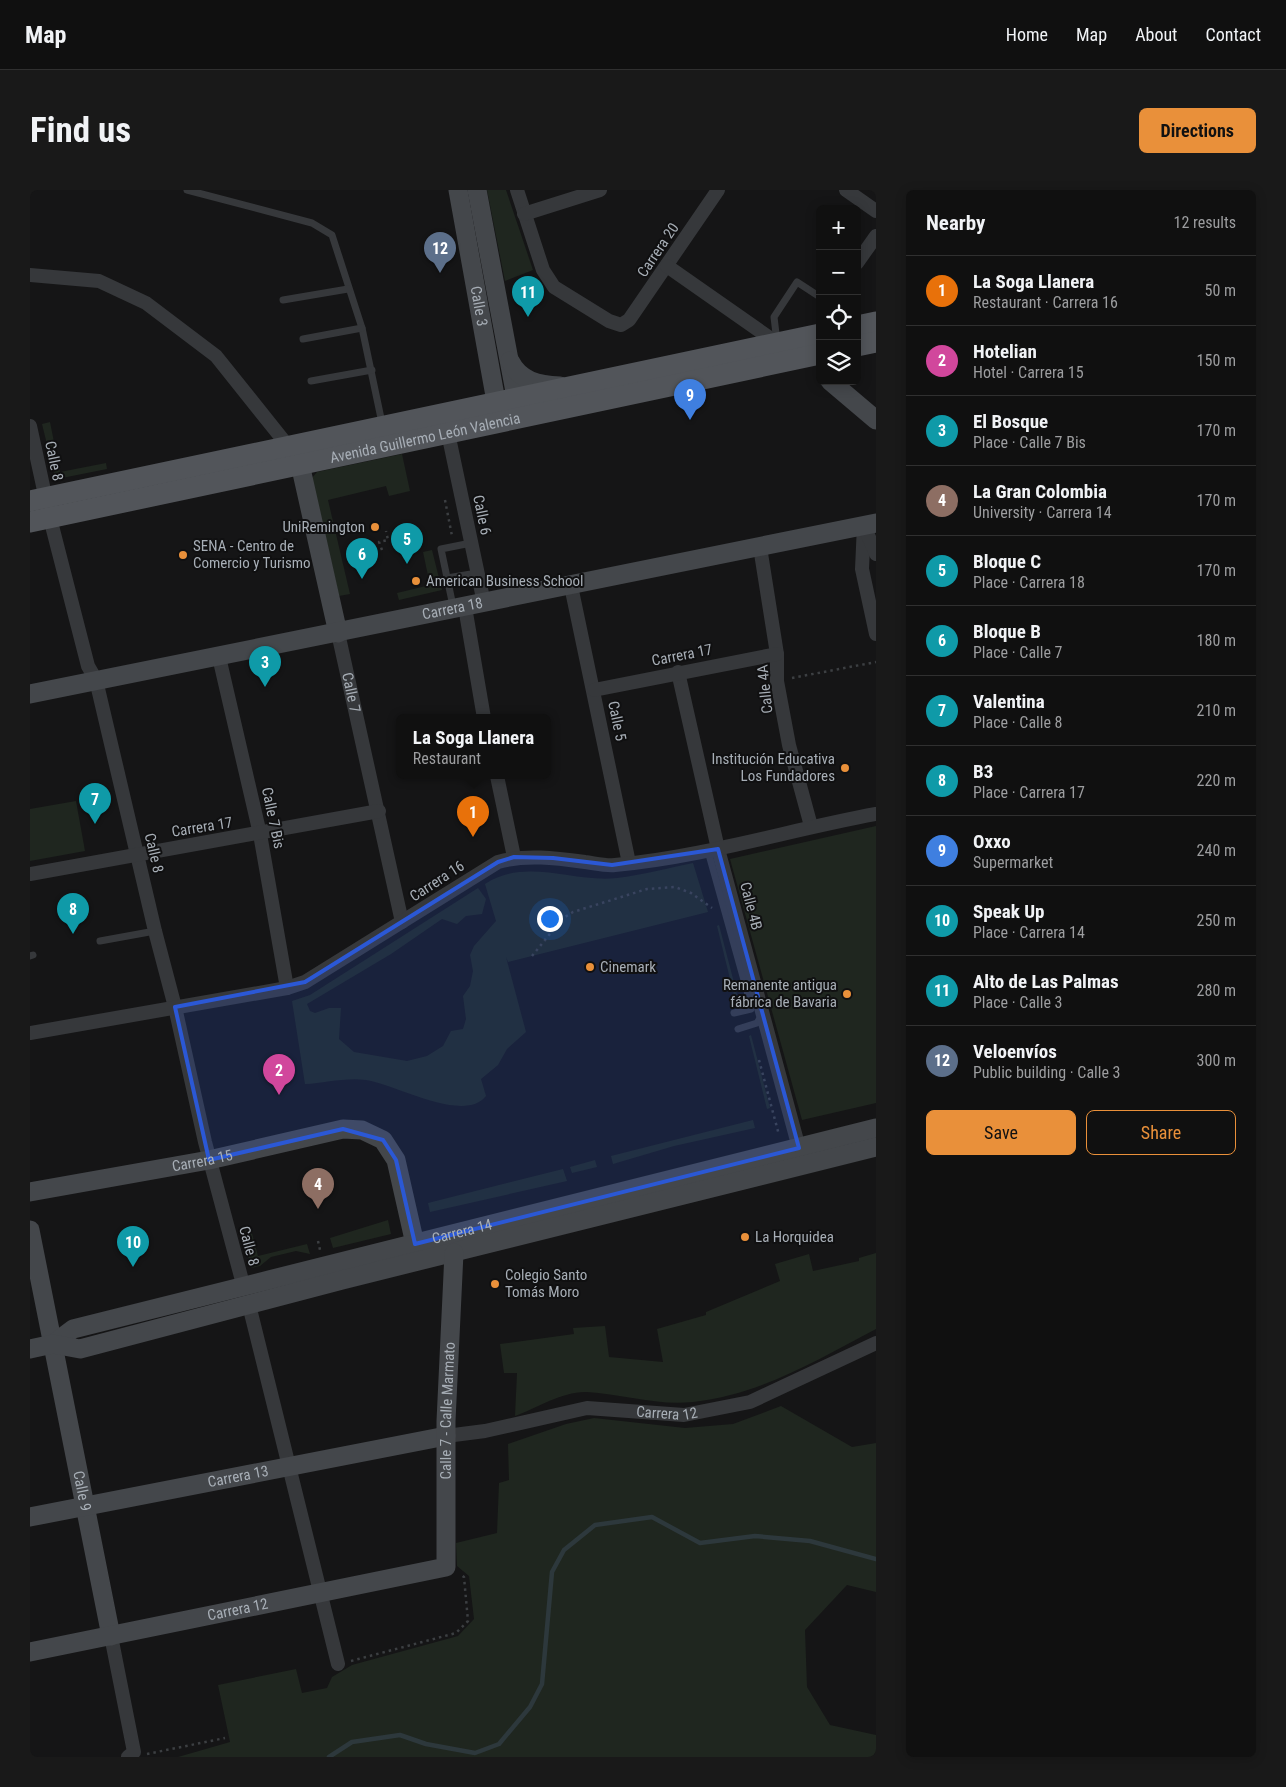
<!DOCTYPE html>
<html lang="en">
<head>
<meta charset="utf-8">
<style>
	body { margin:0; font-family:"Roboto Condensed",sans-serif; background:#191919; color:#f1f3f6 }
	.controls { position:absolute; right:15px; top:15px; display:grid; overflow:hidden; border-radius:8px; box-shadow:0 2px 12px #0003 }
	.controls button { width:45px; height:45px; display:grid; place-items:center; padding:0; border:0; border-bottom:1px solid #303030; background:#101010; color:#f1f3f6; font:25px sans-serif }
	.you { position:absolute; left:519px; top:728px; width:18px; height:18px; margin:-12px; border:4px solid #fff; border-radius:50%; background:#1a73e8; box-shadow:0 0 0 8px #1a73e833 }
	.badge { display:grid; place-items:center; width:32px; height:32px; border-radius:50%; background:#e9903a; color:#fff; font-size:16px; font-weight:700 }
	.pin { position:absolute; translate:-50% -41px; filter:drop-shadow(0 1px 2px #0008) }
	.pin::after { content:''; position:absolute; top:26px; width:18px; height:15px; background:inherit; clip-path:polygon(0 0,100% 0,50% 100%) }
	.popup { position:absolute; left:366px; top:524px; width:155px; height:65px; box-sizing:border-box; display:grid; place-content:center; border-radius:8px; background:#101010; filter:drop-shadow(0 1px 4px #0005); font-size:16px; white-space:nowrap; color:#9c9d9f }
	.popup b { font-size:19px; color:#f1f3f6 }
	.popup::after { content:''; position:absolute; left:50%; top:100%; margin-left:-10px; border:10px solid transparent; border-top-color:#101010 }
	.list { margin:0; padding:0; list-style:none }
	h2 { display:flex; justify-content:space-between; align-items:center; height:65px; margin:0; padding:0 20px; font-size:21px }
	h2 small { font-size:16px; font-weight:400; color:#9c9d9f }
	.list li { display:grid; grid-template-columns:32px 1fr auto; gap:15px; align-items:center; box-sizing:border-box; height:70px; padding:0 20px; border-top:1px solid #303030 }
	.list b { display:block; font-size:19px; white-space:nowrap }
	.list p { margin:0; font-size:16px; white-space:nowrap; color:#9c9d9f }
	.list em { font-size:16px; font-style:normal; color:#9c9d9f }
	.actions { display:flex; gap:10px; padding:15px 20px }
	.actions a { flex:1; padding:11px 0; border:1px solid #e9903a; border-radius:8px; text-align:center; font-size:18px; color:#e9903a }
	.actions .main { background:#e9903a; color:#111 }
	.icon { flex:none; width:28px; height:28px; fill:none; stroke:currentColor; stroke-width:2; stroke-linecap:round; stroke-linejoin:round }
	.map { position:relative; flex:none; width:846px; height:1567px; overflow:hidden; border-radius:8px }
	header { display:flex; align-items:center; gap:30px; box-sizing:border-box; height:70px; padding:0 25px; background:#101010; border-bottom:1px solid #303030 }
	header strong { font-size:24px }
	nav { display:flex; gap:28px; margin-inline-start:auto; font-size:18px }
	.intro { display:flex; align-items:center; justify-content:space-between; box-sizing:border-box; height:120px; padding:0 30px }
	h1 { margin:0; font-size:35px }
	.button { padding:12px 22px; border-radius:8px; background:#e9903a; color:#111; font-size:18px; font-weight:700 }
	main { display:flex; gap:30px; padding:0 30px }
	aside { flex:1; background:#101010; border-radius:8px; box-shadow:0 2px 12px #0003 }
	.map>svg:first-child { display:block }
</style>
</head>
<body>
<header>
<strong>Map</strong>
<nav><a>Home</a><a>Map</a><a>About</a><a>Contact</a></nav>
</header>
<div class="intro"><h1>Find us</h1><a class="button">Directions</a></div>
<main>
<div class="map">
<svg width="846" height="1567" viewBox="0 0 846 1567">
	<rect width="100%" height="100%" fill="#151516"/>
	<g fill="#1f261f">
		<polygon points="457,0 476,0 503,80 475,91"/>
		<polygon points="20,232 30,282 76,273 77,279 27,289 25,287 12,234"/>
		<polygon points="372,264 380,301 359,306 356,296 298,310 320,404 309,406 282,288 287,282"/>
		<polygon points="402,360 412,400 369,410 367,403 400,395 393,362"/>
		<polygon points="46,611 55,661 0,671 0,619"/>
		<polygon points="846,636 846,913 772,930 700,669"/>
		<path d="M663 673 678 722 478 772 476 767 496 842 477 859 468 875 451 889 456 906C434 934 365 894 336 890 317 887 294 893 275 894L262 811 280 805 448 698 456 709 452 724 436 726 427 734 412 729 361 764 277 814 280 821 285 823 299 818H311L309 849 324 862 377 871 397 866 413 856 421 841 433 839 436 829 433 806 440 796 443 781 440 765 444 756 466 731 455 694C496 667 543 693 587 688 613 685 638 678 663 673Z"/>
		<polygon points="689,735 708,808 705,809 687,736"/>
		<polygon points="721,845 740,918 737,919 719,846"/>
		<polygon points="723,930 725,938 644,956 583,974 581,966"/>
		<polygon points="565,970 567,977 542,983 540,977"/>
		<polygon points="533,979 537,991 400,1022 398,1013"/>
		<polygon points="358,1030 361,1044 303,1058 300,1048"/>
		<polygon points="220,1036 228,1066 277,1054 280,1064 266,1061 241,1067 230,1076 221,1078 211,1038"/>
		<path d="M846 1063V1139C787 1170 730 1205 663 1212 627 1216 593 1204 557 1202 533 1201 507 1218 485 1226L487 1183H474L470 1154 544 1144 543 1138 575 1136 579 1167 633 1172 627 1139 676 1125V1122L750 1091 745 1074 779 1064 783 1081 829 1071V1068Z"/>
		<polygon points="751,1216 822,1257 846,1253 846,1402 817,1395 775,1440 777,1497 800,1535 846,1545 846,1567 148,1567 200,1552 188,1495 266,1479 272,1503 297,1498 302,1487 322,1475 428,1446 444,1429 439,1386 427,1376 426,1353 467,1343 469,1293 479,1290 478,1254 536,1234 564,1228 655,1238 703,1234"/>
	</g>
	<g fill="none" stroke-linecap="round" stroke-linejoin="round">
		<polyline stroke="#2d383c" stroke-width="4.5" points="299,1567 322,1552 370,1545 396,1554 445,1563 469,1554 500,1517 512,1494 522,1382 534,1360 565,1335 622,1327 670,1353 725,1346 780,1351 846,1369"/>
		<g stroke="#3c3f42" stroke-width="2.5" stroke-dasharray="2.5 4" stroke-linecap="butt">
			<polyline points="415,310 422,346"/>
			<polyline points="352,360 349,352 358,350 356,341"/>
			<polyline points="762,488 846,472"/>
			<polyline points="502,766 532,729 543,722 617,699 645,697 661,703 682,718"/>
			<polyline points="729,870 749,945"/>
			<polyline points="288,1051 290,1060"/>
			<polyline points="321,1471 426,1443 438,1431 434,1387 430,1384"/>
			<polyline points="117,1564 195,1548"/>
		</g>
		<g stroke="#36383b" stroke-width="7">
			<polyline points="157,0 282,33 302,45 332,138 352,233"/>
			<polyline points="253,110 318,99"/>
			<polyline points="273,149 332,138"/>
			<polyline points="747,152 744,127 767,92 790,107"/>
			<polyline points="281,191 342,180"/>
			<polyline points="417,388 447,383"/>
			<polyline points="423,416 411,359 441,353"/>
			<polyline points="678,661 721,815 721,819 704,823"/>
			<polyline points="70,751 125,741"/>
			<polyline points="0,766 3,765"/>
			<polyline points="708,839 727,833 732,825"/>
		</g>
		<g stroke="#36383b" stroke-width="14">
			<polyline points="487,0 513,80 524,97 579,131 591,135 599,130 688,0"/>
			<polyline points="816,0 846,21"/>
			<polyline points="494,24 570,0"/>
			<polyline points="827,73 846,46"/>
			<polyline points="637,76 747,153"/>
			<polyline points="0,85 69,91 116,113 186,166 258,256"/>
			<polyline points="0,236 20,328 58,476 66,490 125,741 145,817 175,952 214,1098"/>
			<polyline points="418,243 454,413"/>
			<polyline points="834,335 832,379 846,444"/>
			<polyline points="835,338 846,364"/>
			<polyline points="730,357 747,464 747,491 759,555 781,636"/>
			<polyline points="541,396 599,673"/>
			<polyline points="435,417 454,528"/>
			<path id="s1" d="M308 443 372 732"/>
			<polyline points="189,467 230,644 257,798"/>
			<polyline points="648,482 688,659 769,958"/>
			<polyline points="564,500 747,464"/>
			<polyline points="467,586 484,667"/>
			<polyline points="0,684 349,621"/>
			<path d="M0 843 257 798 275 792 468 672C496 664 526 668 555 672 564 673 575 676 585 675 673 667 759 640 846 624"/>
			<polyline points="219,1115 308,1474"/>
			<path id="s2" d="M416 1246 455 1241 557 1218 654 1225 720 1212 846 1153"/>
			<polyline points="81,1446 104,1562 98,1567"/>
		</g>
		<g stroke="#44474b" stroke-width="19">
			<path id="s3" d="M428 0 469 228"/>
			<polyline points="447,0 486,207"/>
			<path d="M480 171C490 191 508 195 530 196"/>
			<polyline points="800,191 846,230"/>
			<polyline points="270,274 308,443"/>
			<path id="s4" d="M0 504 846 333"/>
			<path id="s5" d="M0 1002 179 970 313 939 332 940 353 950 366 970 385 1054"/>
			<path id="s6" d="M0 1040 81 1446"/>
			<path id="s7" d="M23 1154 43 1139 846 938"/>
			<polyline points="0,1159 23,1154 50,1159 312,1090 846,957"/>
			<path id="s8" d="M0 1327 416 1246"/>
			<path id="s9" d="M0 1462 416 1377V1231L424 1063"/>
		</g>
		<g stroke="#52555a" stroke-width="21">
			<polyline points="827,136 846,132"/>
			<polyline points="827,156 846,152"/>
			<polyline points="0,311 790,144"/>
			<path id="s10" d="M0 332 790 164"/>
		</g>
	</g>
	<path fill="#2b58d5" fill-opacity="0.2" stroke="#2b58d5" stroke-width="4" stroke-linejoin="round" d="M688 659 769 958 385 1054 366 970 353 950 313 939 179 970 145 817 275 792 468 672 484 667 523 668 582 675Z"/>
	<g fill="#e9903a" stroke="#101011" stroke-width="2">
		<circle cx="345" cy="337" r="5"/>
		<circle cx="153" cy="365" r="5"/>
		<circle cx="386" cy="391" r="5"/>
		<circle cx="815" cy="578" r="5"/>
		<circle cx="560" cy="777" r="5"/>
		<circle cx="817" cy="804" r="5"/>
		<circle cx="715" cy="1047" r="5"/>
		<circle cx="465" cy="1094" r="5"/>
	</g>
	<g text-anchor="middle" stroke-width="4" stroke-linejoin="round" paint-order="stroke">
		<g font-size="15" fill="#a7aeb6" stroke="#101011">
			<text transform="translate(628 60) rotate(-56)" y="5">Carrera 20</text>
			<text dy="5" stroke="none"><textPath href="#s3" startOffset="118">Calle 3</textPath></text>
			<text dy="5" stroke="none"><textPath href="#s10" startOffset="404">Avenida Guillermo León Valencia</textPath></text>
			<text transform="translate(24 271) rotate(78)" y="5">Calle 8</text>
			<text transform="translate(452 325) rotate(78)" y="5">Calle 6</text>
			<text dy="5" stroke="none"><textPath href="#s4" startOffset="431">Carrera 18</textPath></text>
			<text transform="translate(652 465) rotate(-11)" y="5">Carrera 17</text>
			<text transform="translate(735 499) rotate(-96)" y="5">Calle 4A</text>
			<text dy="5" stroke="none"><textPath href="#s1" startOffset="61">Calle 7</textPath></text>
			<text transform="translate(587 531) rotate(78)" y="5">Calle 5</text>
			<text transform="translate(243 628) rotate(78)" y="5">Calle 7 Bis</text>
			<text transform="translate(172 637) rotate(-9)" y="5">Carrera 17</text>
			<text transform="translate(124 663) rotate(77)" y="5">Calle 8</text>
			<text transform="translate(407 691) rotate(-33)" y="5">Carrera 16</text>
			<text transform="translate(721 716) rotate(75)" y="5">Calle 4B</text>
			<text dy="5" stroke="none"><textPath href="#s5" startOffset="175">Carrera 15</textPath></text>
			<text dy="5" stroke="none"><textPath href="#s7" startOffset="426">Carrera 14</textPath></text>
			<text transform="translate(219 1056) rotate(75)" y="5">Calle 8</text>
			<text dy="5" stroke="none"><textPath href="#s9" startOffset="581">Calle 7 - Calle Marmato</textPath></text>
			<text dy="5" stroke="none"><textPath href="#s2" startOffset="224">Carrera 12</textPath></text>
			<text dy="5" stroke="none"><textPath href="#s8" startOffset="212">Carrera 13</textPath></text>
			<text dy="5" stroke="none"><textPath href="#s6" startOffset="266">Calle 9</textPath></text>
			<text dy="5" stroke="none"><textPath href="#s9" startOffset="212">Carrera 12</textPath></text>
		</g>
		<g font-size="15" fill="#a7aeb6" stroke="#101011" text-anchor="start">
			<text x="335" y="342" text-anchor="end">UniRemington</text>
			<text x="163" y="361">SENA - Centro de<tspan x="163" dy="17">Comercio y Turismo</tspan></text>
			<text x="396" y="396">American Business School</text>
			<text x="805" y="574" text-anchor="end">Institución Educativa<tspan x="805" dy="17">Los Fundadores</tspan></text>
			<text x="570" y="782">Cinemark</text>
			<text x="807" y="800" text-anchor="end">Remanente antigua<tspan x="807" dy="17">fábrica de Bavaria</tspan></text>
			<text x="725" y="1052">La Horquidea</text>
			<text x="475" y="1090">Colegio Santo<tspan x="475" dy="17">Tomás Moro</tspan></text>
		</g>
	</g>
</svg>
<div class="controls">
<button>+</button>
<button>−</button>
<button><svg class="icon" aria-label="locate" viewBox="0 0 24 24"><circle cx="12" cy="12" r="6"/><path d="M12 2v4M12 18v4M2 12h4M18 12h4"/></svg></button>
<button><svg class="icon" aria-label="layers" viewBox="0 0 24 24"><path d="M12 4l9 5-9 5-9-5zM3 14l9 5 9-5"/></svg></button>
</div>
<div class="you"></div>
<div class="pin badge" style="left:443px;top:647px;background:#e8710a">1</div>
<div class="popup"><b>La Soga Llanera</b>Restaurant</div>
<div class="pin badge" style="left:249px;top:905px;background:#d1479c">2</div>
<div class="pin badge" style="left:235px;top:497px;background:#0f9aa8">3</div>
<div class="pin badge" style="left:288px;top:1019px;background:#8d6e63">4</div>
<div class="pin badge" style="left:377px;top:374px;background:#0f9aa8">5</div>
<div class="pin badge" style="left:332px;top:389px;background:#0f9aa8">6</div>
<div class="pin badge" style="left:65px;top:634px;background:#0f9aa8">7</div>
<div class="pin badge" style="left:43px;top:744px;background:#0f9aa8">8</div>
<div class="pin badge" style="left:660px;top:230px;background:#3f7fe0">9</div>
<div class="pin badge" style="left:103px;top:1077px;background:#0f9aa8">10</div>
<div class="pin badge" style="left:498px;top:127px;background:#0f9aa8">11</div>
<div class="pin badge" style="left:410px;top:83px;background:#5c6f8a">12</div>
</div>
<aside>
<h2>Nearby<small>12 results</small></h2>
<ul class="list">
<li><span class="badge" style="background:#e8710a">1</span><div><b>La Soga Llanera</b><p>Restaurant · Carrera 16</p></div><em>50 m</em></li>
<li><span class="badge" style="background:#d1479c">2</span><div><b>Hotelian</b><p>Hotel · Carrera 15</p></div><em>150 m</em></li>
<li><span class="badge" style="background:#0f9aa8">3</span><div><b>El Bosque</b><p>Place · Calle 7 Bis</p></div><em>170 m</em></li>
<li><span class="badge" style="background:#8d6e63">4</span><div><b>La Gran Colombia</b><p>University · Carrera 14</p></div><em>170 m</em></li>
<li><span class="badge" style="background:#0f9aa8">5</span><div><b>Bloque C</b><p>Place · Carrera 18</p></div><em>170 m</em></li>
<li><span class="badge" style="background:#0f9aa8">6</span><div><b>Bloque B</b><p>Place · Calle 7</p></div><em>180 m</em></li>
<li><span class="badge" style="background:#0f9aa8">7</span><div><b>Valentina</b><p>Place · Calle 8</p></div><em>210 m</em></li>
<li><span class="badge" style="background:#0f9aa8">8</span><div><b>B3</b><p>Place · Carrera 17</p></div><em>220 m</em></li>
<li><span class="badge" style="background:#3f7fe0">9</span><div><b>Oxxo</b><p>Supermarket</p></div><em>240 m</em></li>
<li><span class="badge" style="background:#0f9aa8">10</span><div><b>Speak Up</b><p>Place · Carrera 14</p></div><em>250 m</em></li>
<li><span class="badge" style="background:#0f9aa8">11</span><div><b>Alto de Las Palmas</b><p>Place · Calle 3</p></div><em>280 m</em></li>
<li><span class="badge" style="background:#5c6f8a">12</span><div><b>Veloenvíos</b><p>Public building · Calle 3</p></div><em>300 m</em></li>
</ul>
<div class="actions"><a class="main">Save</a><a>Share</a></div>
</aside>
</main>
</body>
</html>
